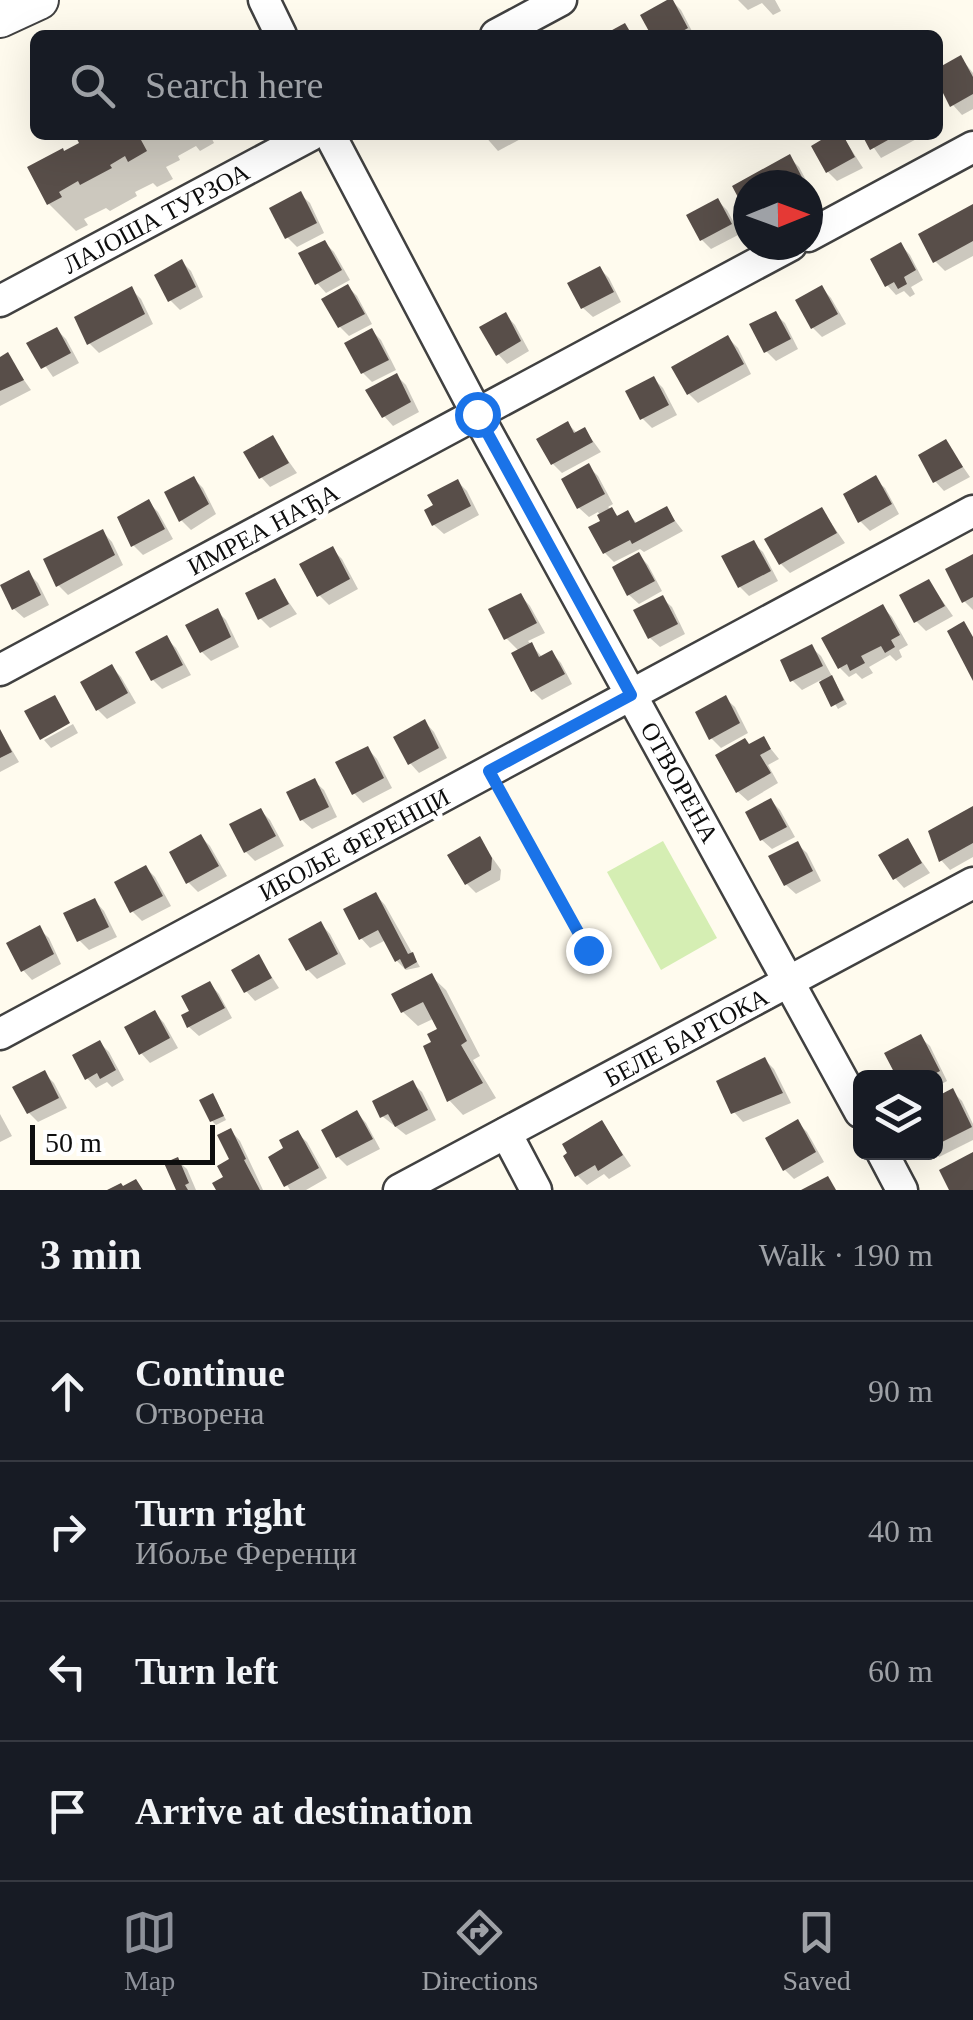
<!DOCTYPE html>
<html lang="en">
<head>
<meta charset="utf-8">
<style>
	body { margin:0; font-family:"Times New Roman",serif; background:#242831; color:#f1f3f6 }
	.controls { position:absolute; right:30px; bottom:30px; display:grid; overflow:hidden; border-radius:15px; box-shadow:0 10px 40px #0002 }
	.controls button { width:90px; height:90px; display:grid; place-items:center; padding:0; border:0; border-bottom:2px solid #363941; background:#171b24; color:#f1f3f6; font:50px sans-serif }
	.compass { position:absolute; left:733px; top:170px; width:90px; height:90px; border-radius:50%; background:#171b24; box-shadow:0 10px 40px #0002; rotate:89deg }
	.scale { position:absolute; left:30px; bottom:25px; width:185px; box-sizing:border-box; padding-left:10px; border:5px solid #0e0e0e; border-top:0; font-size:28px; line-height:35px; white-space:nowrap; color:#0e0e0e; -webkit-text-stroke:8px #fff; paint-order:stroke }
	.stop { position:absolute; width:30px; height:30px; margin:-22px; border:8px solid #1a73e8; border-radius:50%; background:#fff }
	.stop.end { background:#1a73e8; border-color:#fff; box-shadow:0 2px 10px #0008 }
	.list { margin:0; padding:0; list-style:none }
	h2 { display:flex; justify-content:space-between; align-items:center; height:130px; margin:0; padding:0 40px; font-size:42px }
	h2 small { font-size:32px; font-weight:400; color:#9ea1a6 }
	.list li { display:grid; grid-template-columns:65px 1fr auto; gap:30px; align-items:center; box-sizing:border-box; height:140px; padding:0 40px; border-top:2px solid #363941 }
	.list b { display:block; font-size:38px; white-space:nowrap }
	.list p { margin:0; font-size:32px; white-space:nowrap; color:#9ea1a6 }
	.list em { font-size:32px; font-style:normal; color:#9ea1a6 }
	.icon { flex:none; width:55px; height:55px; fill:none; stroke:currentColor; stroke-width:2; stroke-linecap:round; stroke-linejoin:round }
	.map { position:relative; flex:none; width:973px; height:1190px; overflow:hidden }
	.search { position:absolute; background:#171b24; box-shadow:0 10px 40px #0002; left:30px; right:30px; top:30px; height:110px; display:flex; align-items:center; gap:25px; box-sizing:border-box; padding:0 35px; border-radius:15px; color:#9ea1a6; font-size:38px }
	.sheet { height:690px; background:#171b24 }
	nav { display:flex; justify-content:space-around; align-items:center; box-sizing:border-box; height:140px; border-top:2px solid #363941; background:#171b24; font-size:28px; color:#9ea1a6 }
	nav a { display:grid; justify-items:center; gap:5px }
	nav .on { color:#8c9099 }
	.map>svg:first-child { display:block }
</style>
</head>
<body>
<div class="map">
<svg width="973" height="1190" viewBox="0 0 973 1190">
	<rect width="100%" height="100%" fill="#fffbee"/>
	<polygon fill="#d5eeb3" points="663,841 717,938 661,970 607,872"/>
	<g fill="#0003">
		<polygon points="738,0 775,0 781,11 773,15 762,3 748,10"/>
		<polygon points="672,1 681,10 694,35 654,35"/>
		<polygon points="961,58 973,73 973,109 962,115 953,105 938,78 938,70"/>
		<polygon points="90,135 210,135 214,143 200,151 196,146 178,156 180,160 166,167 173,179 157,187 153,183 135,192 137,196 110,211 106,208 84,219 88,225 76,231 49,204 65,153 82,144"/>
		<polygon points="484,135 528,135 498,151"/>
		<polygon points="821,135 842,135 863,168 837,181 828,172"/>
		<polygon points="865,135 924,135 881,158"/>
		<polygon points="789,157 799,167 814,195 808,199 808,185 748,185 748,211 735,187"/>
		<polygon points="300,194 310,203 324,233 297,247 288,238 272,209"/>
		<polygon points="718,201 727,210 740,234 711,249 702,240"/>
		<polygon points="973,207 973,256 945,271 935,261"/>
		<polygon points="325,243 334,252 350,280 326,293 317,283"/>
		<polygon points="901,245 910,255 923,280 911,287 915,294 910,297 904,291 896,295 887,285"/>
		<polygon points="182,262 191,271 203,297 180,310 170,300"/>
		<polygon points="600,269 609,278 621,302 593,317 583,308 571,284"/>
		<polygon points="348,287 357,296 372,324 349,336 340,327"/>
		<polygon points="822,288 831,298 846,324 822,337 813,328"/>
		<polygon points="131,289 141,299 153,324 99,353 89,343"/>
		<polygon points="775,314 785,323 798,349 776,361 766,351"/>
		<polygon points="506,315 515,325 529,351 507,364 498,354"/>
		<polygon points="57,330 66,339 79,363 53,377 30,344"/>
		<polygon points="372,331 381,340 396,370 372,382 363,373"/>
		<polygon points="728,338 738,348 751,374 698,403 689,394"/>
		<polygon points="7,356 31,390 0,406 0,359"/>
		<polygon points="397,376 406,385 419,412 393,426 384,416"/>
		<polygon points="654,379 663,388 677,415 652,428 642,418"/>
		<polygon points="568,424 578,434 585,430 601,452 562,473 553,464"/>
		<polygon points="272,438 297,473 270,487 261,477"/>
		<polygon points="946,442 970,477 944,491 935,481"/>
		<polygon points="588,466 598,476 613,504 608,507 619,517 627,513 638,524 666,509 683,531 644,552 640,549 614,562 605,553 603,522 598,512 589,517 579,508 564,480"/>
		<polygon points="194,479 203,488 216,514 191,530 181,520"/>
		<polygon points="875,479 885,488 899,514 870,531 860,521"/>
		<polygon points="458,482 467,491 479,515 444,534 434,525"/>
		<polygon points="149,503 158,512 173,539 143,555 134,546 120,518"/>
		<polygon points="822,510 845,543 790,573 781,564"/>
		<polygon points="103,532 112,542 123,565 68,595 58,585"/>
		<polygon points="753,543 763,552 778,581 749,596 740,587"/>
		<polygon points="332,549 342,559 358,589 329,605 319,595"/>
		<polygon points="639,555 648,565 662,591 639,604 629,595"/>
		<polygon points="973,557 973,610 964,601"/>
		<polygon points="28,573 38,583 49,605 24,618 14,609"/>
		<polygon points="274,581 297,614 270,628 260,618"/>
		<polygon points="929,582 953,616 926,631 916,621"/>
		<polygon points="521,596 530,606 545,633 528,641 543,658 552,653 561,663 572,684 542,700 533,691 519,651 506,638"/>
		<polygon points="662,598 672,607 685,634 660,647 650,638"/>
		<polygon points="883,607 892,617 908,645 899,650 902,657 896,661 890,655 869,667 873,673 862,679 856,673 849,677 840,668"/>
		<polygon points="217,611 226,620 239,647 211,661 202,652 188,626"/>
		<polygon points="166,638 176,648 191,675 162,689 153,680"/>
		<polygon points="811,647 821,656 847,704 838,709 821,680 802,690 792,680"/>
		<polygon points="112,667 121,677 136,703 107,719 98,710"/>
		<polygon points="725,698 735,707 748,733 721,748 711,738"/>
		<polygon points="425,722 434,732 447,758 419,773 410,763"/>
		<polygon points="73,724 78,733 51,748 44,740"/>
		<polygon points="0,730 19,762 0,772"/>
		<polygon points="763,739 779,759 768,765 778,783 748,801 738,792 719,756"/>
		<polygon points="368,749 377,759 392,788 363,803 354,793"/>
		<polygon points="314,781 324,790 337,817 312,829 302,820"/>
		<polygon points="771,801 780,810 795,837 772,849 762,840"/>
		<polygon points="973,809 973,857 950,870 941,860"/>
		<polygon points="261,811 270,820 284,846 255,861 246,852"/>
		<polygon points="201,837 210,846 227,876 198,892 188,882"/>
		<polygon points="479,839 501,870 500,880 476,893 467,884"/>
		<polygon points="907,841 930,873 904,888 895,878"/>
		<polygon points="797,844 807,853 821,881 796,894 786,885"/>
		<polygon points="146,868 155,877 171,906 142,921 133,912"/>
		<polygon points="376,895 385,905 420,967 406,970 397,961 386,940 370,948 361,938"/>
		<polygon points="95,901 104,911 117,937 89,950 80,941 67,915"/>
		<polygon points="321,924 330,934 346,964 317,979 308,970"/>
		<polygon points="39,929 49,938 61,964 32,980 23,970"/>
		<polygon points="259,957 279,988 255,1001 246,991"/>
		<polygon points="431,976 446,990 480,1056 473,1060 496,1098 463,1115 449,1100 435,1043 441,1030 435,1018 418,1026 403,1012"/>
		<polygon points="210,984 219,994 232,1018 199,1036 189,1027 192,1012"/>
		<polygon points="155,1013 164,1023 178,1048 150,1063 141,1053"/>
		<polygon points="920,1037 930,1046 947,1081 936,1087 936,1078 894,1077"/>
		<polygon points="100,1043 109,1052 124,1080 112,1087 107,1082 96,1088 87,1078"/>
		<polygon points="765,1060 774,1069 791,1103 743,1122 734,1112"/>
		<polygon points="44,1073 54,1083 67,1108 38,1122 29,1113"/>
		<polygon points="412,1083 422,1092 436,1120 406,1135 382,1116"/>
		<polygon points="952,1091 962,1101 973,1124 973,1140 939,1157 935,1152 936,1100"/>
		<polygon points="216,1100 226,1120 216,1125 212,1121"/>
		<polygon points="357,1113 366,1123 380,1149 347,1166 338,1157"/>
		<polygon points="0,1114 12,1136 0,1142"/>
		<polygon points="797,1122 807,1132 824,1162 794,1179 785,1170"/>
		<polygon points="602,1123 631,1166 609,1179 604,1174 587,1185 577,1175 570,1154"/>
		<polygon points="231,1131 240,1141 263,1190 219,1190 232,1160"/>
		<polygon points="297,1133 307,1142 327,1178 306,1190 290,1190 271,1158 286,1149"/>
		<polygon points="177,1160 187,1169 196,1190 179,1190"/>
	</g>
	<g fill="#584e49">
		<polygon points="667,0 673,0 688,28 676,35 651,35 640,15"/>
		<polygon points="625,23 632,35 603,35"/>
		<polygon points="961,55 973,77 973,94 950,107 938,83 938,68"/>
		<polygon points="84,135 150,135 141,140 147,151 128,162 125,156 110,165 112,168 80,185 78,181 59,192 62,197 47,205 27,167 63,148 64,151 79,143 77,139"/>
		<polygon points="818,135 843,135 855,157 826,173 811,146 821,140"/>
		<polygon points="862,135 897,135 870,150"/>
		<polygon points="790,154 806,185 748,185 748,216 732,186"/>
		<polygon points="301,191 317,223 285,239 269,208"/>
		<polygon points="718,198 732,224 700,241 686,215"/>
		<polygon points="973,204 973,241 933,263 918,234"/>
		<polygon points="325,240 342,270 315,285 298,253"/>
		<polygon points="901,242 916,270 904,277 907,284 898,289 894,282 885,287 870,259"/>
		<polygon points="182,259 196,287 168,302 154,275"/>
		<polygon points="600,266 614,292 581,309 567,283"/>
		<polygon points="348,284 365,314 338,328 321,299"/>
		<polygon points="822,285 838,314 811,329 795,300"/>
		<polygon points="132,286 145,314 87,345 74,317"/>
		<polygon points="776,311 791,339 764,353 749,324"/>
		<polygon points="506,312 521,341 496,356 479,327"/>
		<polygon points="57,327 71,353 41,369 26,343"/>
		<polygon points="372,328 389,360 361,374 344,343"/>
		<polygon points="728,335 744,364 687,395 671,367"/>
		<polygon points="8,352 24,380 0,391 0,357"/>
		<polygon points="397,373 411,402 382,418 365,390"/>
		<polygon points="654,376 669,405 640,420 625,391"/>
		<polygon points="568,421 574,433 585,427 593,442 551,465 536,439"/>
		<polygon points="273,435 289,463 259,479 243,452"/>
		<polygon points="946,439 963,467 933,483 918,455"/>
		<polygon points="589,463 605,494 577,509 561,479"/>
		<polygon points="876,475 892,504 858,523 843,494"/>
		<polygon points="194,476 209,504 179,522 164,492"/>
		<polygon points="458,479 471,506 432,526 424,510 433,505 427,495"/>
		<polygon points="149,499 165,529 131,547 117,517"/>
		<polygon points="667,506 675,521 632,544 630,540 603,554 588,527 600,521 597,515 612,507 617,516 628,510 635,523"/>
		<polygon points="822,507 837,533 779,565 764,539"/>
		<polygon points="103,529 115,555 56,587 43,559"/>
		<polygon points="754,540 771,571 738,588 721,556"/>
		<polygon points="333,546 350,579 317,597 299,564"/>
		<polygon points="639,552 655,581 627,596 612,567"/>
		<polygon points="973,554 973,597 962,603 945,569"/>
		<polygon points="29,570 41,595 12,610 0,585"/>
		<polygon points="275,578 289,604 258,620 245,593"/>
		<polygon points="929,579 945,606 914,623 899,595"/>
		<polygon points="521,593 537,623 504,640 488,609"/>
		<polygon points="663,595 678,624 648,639 633,610"/>
		<polygon points="883,604 900,635 891,640 895,647 885,653 881,646 861,656 865,663 850,671 847,664 838,669 821,638"/>
		<polygon points="218,608 231,637 200,653 185,625"/>
		<polygon points="964,621 973,637 973,681 947,631"/>
		<polygon points="167,635 183,665 151,681 135,652"/>
		<polygon points="532,642 539,657 552,650 565,674 531,692 511,653"/>
		<polygon points="812,644 823,666 790,682 780,660"/>
		<polygon points="112,664 128,693 96,711 80,682"/>
		<polygon points="832,675 844,700 831,707 819,682"/>
		<polygon points="55,695 70,723 40,740 24,711"/>
		<polygon points="726,695 740,723 709,740 695,712"/>
		<polygon points="425,719 439,748 408,765 393,737"/>
		<polygon points="0,729 12,752 0,758"/>
		<polygon points="764,736 771,749 760,755 771,773 736,793 715,755 745,738 749,744"/>
		<polygon points="368,746 384,778 352,795 335,762"/>
		<polygon points="315,778 329,807 300,821 286,792"/>
		<polygon points="771,798 787,827 760,841 745,812"/>
		<polygon points="973,806 973,843 939,862 928,831"/>
		<polygon points="261,808 276,836 244,853 229,824"/>
		<polygon points="201,834 219,866 186,884 169,852"/>
		<polygon points="480,836 492,858 491,870 465,885 447,855"/>
		<polygon points="908,838 922,863 893,880 878,855"/>
		<polygon points="798,841 813,871 784,886 768,856"/>
		<polygon points="146,865 163,896 130,913 114,882"/>
		<polygon points="376,892 408,954 413,952 417,962 405,969 400,959 395,962 378,930 359,940 343,909"/>
		<polygon points="95,898 109,927 77,942 63,913"/>
		<polygon points="321,921 338,954 306,971 288,939"/>
		<polygon points="40,925 54,954 21,972 6,943"/>
		<polygon points="259,954 272,978 244,993 231,970"/>
		<polygon points="432,973 467,1041 461,1045 483,1083 447,1102 423,1046 431,1042 427,1034 437,1029 423,1002 401,1013 391,994"/>
		<polygon points="210,981 225,1008 187,1028 181,1015 189,1011 181,996"/>
		<polygon points="155,1010 170,1038 139,1055 124,1027"/>
		<polygon points="921,1034 940,1071 926,1078 888,1078 895,1074 884,1053"/>
		<polygon points="100,1040 116,1070 100,1079 97,1073 85,1080 72,1055"/>
		<polygon points="765,1057 783,1093 731,1114 716,1081"/>
		<polygon points="45,1070 59,1098 27,1114 12,1087"/>
		<polygon points="413,1080 428,1110 395,1127 388,1114 380,1118 372,1101"/>
		<polygon points="953,1088 972,1127 936,1145 936,1097"/>
		<polygon points="213,1093 224,1116 210,1122 199,1100"/>
		<polygon points="357,1110 373,1139 336,1158 321,1130"/>
		<polygon points="798,1119 816,1152 783,1171 765,1138"/>
		<polygon points="602,1120 623,1155 598,1171 595,1165 575,1177 563,1156 567,1153 562,1144"/>
		<polygon points="231,1128 246,1159 244,1160 260,1190 216,1190 212,1183 223,1177 217,1166 229,1159 217,1135"/>
		<polygon points="298,1130 319,1168 284,1187 268,1157 283,1148 279,1140"/>
		<polygon points="973,1152 973,1190 949,1190 939,1170"/>
		<polygon points="178,1157 189,1183 185,1185 188,1190 176,1190 164,1163"/>
		<polygon points="828,1176 836,1190 801,1190"/>
		<polygon points="136,1179 143,1190 107,1190 121,1183 123,1186"/>
	</g>
	<g fill="none" stroke-linecap="round" stroke-linejoin="round">
		<defs>
			<g id="minor">
				<polyline points="264,0 281,35"/>
				<polyline points="496,35 561,0"/>
				<polyline points="330,135 477,414 860,1112"/>
				<polyline points="808,236 973,147"/>
				<polyline points="0,301 311,135"/>
				<polyline points="0,670 791,245"/>
				<polyline points="0,1034 973,511"/>
				<polyline points="506,1133 536,1190"/>
				<polyline points="882,1152 902,1190"/>
				<polyline points="399,1190 973,883"/>
			</g>
			<polyline id="tertiary" points="0,18 39,0"/>
		</defs>
		<use href="#minor" stroke="#414141" stroke-width="35"/>
		<use href="#tertiary" stroke="#414141" stroke-width="42"/>
		<polyline stroke="#303030" stroke-width="5" stroke-dasharray="10 5" stroke-linecap="butt" points="502,795 588,950"/>
		<use href="#minor" stroke="#fff" stroke-width="30"/>
		<use href="#tertiary" stroke="#fff" stroke-width="38"/>
	</g>
	<g fill="none" stroke-linecap="round" stroke-linejoin="round">
		<polyline stroke="#1a73e8" stroke-width="12" points="477,414 631,695 489,771 588,950"/>
	</g>
	<g text-anchor="middle" stroke-width="10" stroke-linejoin="round" paint-order="stroke">
		<g font-size="25" fill="#0e0e0e" stroke="#fff">
			<text transform="translate(156 218) rotate(-28)" y="9">ЛАЈОША ТУРЗОА</text>
			<text transform="translate(263 529) rotate(-28)" y="9">ИМРЕА НАЂА</text>
			<text transform="translate(680 782) rotate(61)" y="9">ОТВОРЕНА</text>
			<text transform="translate(354 844) rotate(-28)" y="9">ИБОЉЕ ФЕРЕНЦИ</text>
			<text transform="translate(686 1037) rotate(-28)" y="9">БЕЛЕ БАРТОКА</text>
		</g>
	</g>
</svg>
<div class="controls">
<button><svg class="icon" aria-label="layers" viewBox="0 0 24 24"><path d="M12 4l9 5-9 5-9-5zM3 14l9 5 9-5"/></svg></button>
</div>
<svg class="compass" viewBox="-18 -18 36 36"><path d="M0-13l5 13h-10z" fill="#e53935"/><path d="M0 13l5-13h-10z" fill="#9ea1a6"/></svg>
<div class="scale">50 m</div>
<div class="stop" style="left:477px;top:414px"></div>
<div class="stop end" style="left:588px;top:950px"></div>
<div class="search"><svg class="icon" aria-label="search" viewBox="0 0 24 24"><circle cx="10" cy="10" r="6"/><path d="M15 15l6 6"/></svg>Search here</div>
</div>
<section class="sheet">
<h2>3 min<small>Walk · 190 m</small></h2>
<ul class="list">
<li><svg class="icon" aria-label="ahead" viewBox="0 0 24 24"><path d="M12 20V5M6 11l6-6 6 6"/></svg><div><b>Continue</b><p>Отворена</p></div><em>90 m</em></li>
<li><svg class="icon" aria-label="right" viewBox="0 0 24 24"><path d="M7 20v-9h11M14 6l5 5-5 5"/></svg><div><b>Turn right</b><p>Ибоље Ференци</p></div><em>40 m</em></li>
<li><svg class="icon" aria-label="left" viewBox="0 0 24 24"><path d="M17 20v-9H6M10 6l-5 5 5 5"/></svg><div><b>Turn left</b></div><em>60 m</em></li>
<li><svg class="icon" aria-label="arrive" viewBox="0 0 24 24"><path d="M6 21V4h12l-3 4 3 4H6"/></svg><div><b>Arrive at destination</b></div></li>
</ul>
</section>
<nav>
<a class="on"><svg class="icon" aria-label="map" viewBox="0 0 24 24"><path d="M3 6l6-2 6 2 6-2v14l-6 2-6-2-6 2zM9 4v14M15 6v14"/></svg>Map</a>
<a><svg class="icon" aria-label="directions" viewBox="0 0 24 24"><path d="M12 3l9 9-9 9-9-9zM9 14v-3h6M13 9l2 2-2 2"/></svg>Directions</a>
<a><svg class="icon" aria-label="saved" viewBox="0 0 24 24"><path d="M7 4h10v16l-5-4-5 4z"/></svg>Saved</a>
</nav>
</body>
</html>
